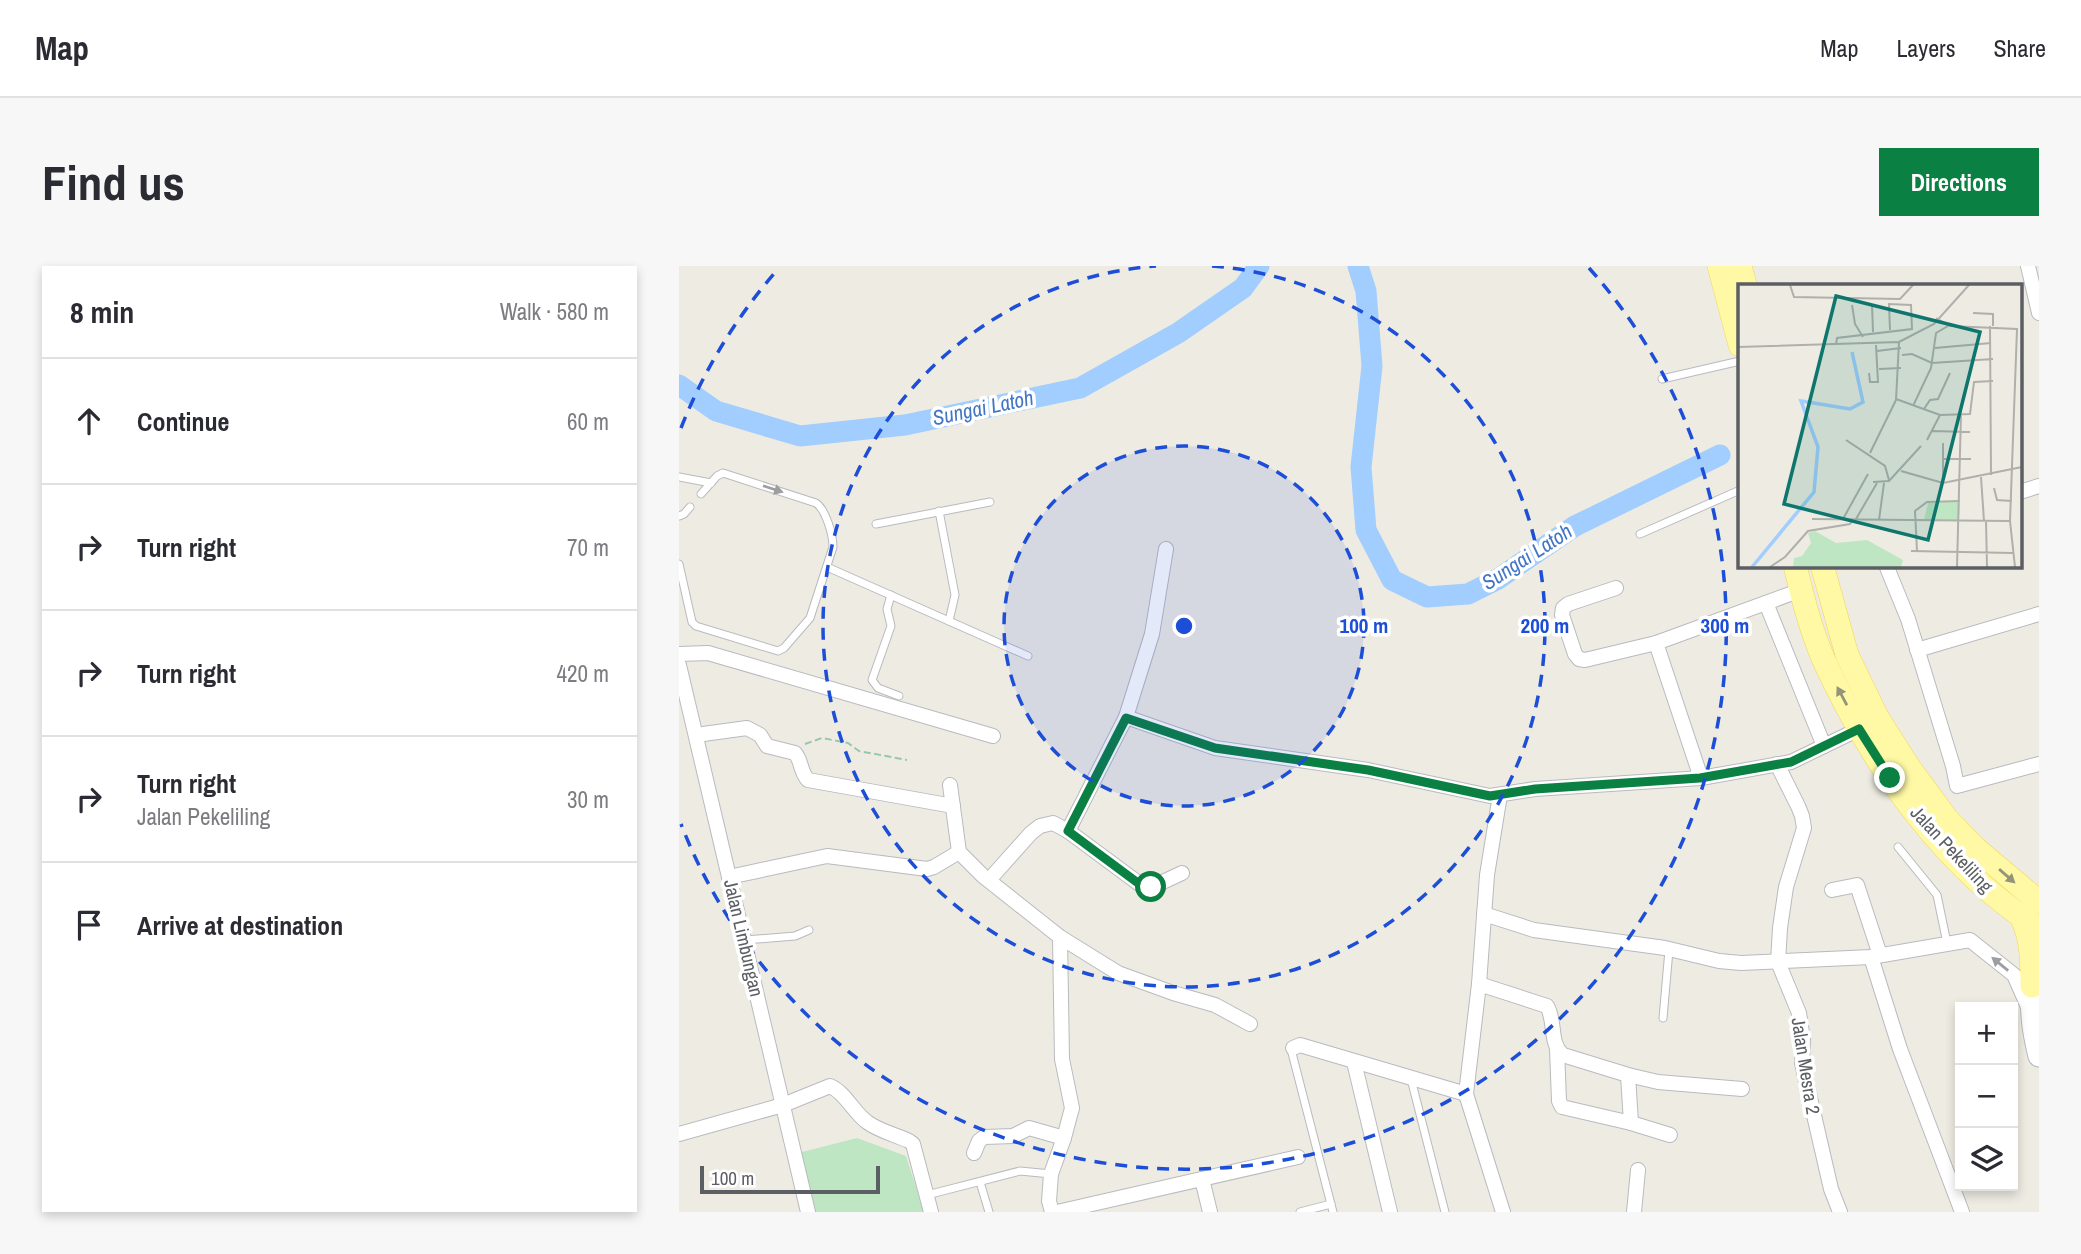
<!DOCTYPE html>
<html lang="en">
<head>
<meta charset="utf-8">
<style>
	body { margin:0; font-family:"Archivo Narrow",sans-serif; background:#f7f7f7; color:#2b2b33 }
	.controls { position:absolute; right:21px; bottom:21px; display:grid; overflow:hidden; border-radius:0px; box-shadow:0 4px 10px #0003 }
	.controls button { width:63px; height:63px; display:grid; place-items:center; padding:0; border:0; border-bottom:2px solid #e1e1e2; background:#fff; color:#2b2b33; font:35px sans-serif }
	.scale { position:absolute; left:21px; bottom:18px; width:180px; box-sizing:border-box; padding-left:7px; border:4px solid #5b5e63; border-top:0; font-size:19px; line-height:24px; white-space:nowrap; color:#5b5e63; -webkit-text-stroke:5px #fff; paint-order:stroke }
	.stop { position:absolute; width:21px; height:21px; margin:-16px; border:5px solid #0b8043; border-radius:50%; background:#fff }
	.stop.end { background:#0b8043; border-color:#fff; box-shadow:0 2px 7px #0008 }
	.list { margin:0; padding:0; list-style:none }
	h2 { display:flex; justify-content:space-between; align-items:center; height:91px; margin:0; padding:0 28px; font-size:30px }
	h2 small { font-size:23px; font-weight:400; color:#7c7c81 }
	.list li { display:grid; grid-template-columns:46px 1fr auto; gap:21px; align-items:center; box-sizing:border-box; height:126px; padding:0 28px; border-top:2px solid #e1e1e2 }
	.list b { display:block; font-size:26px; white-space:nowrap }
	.list p { margin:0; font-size:23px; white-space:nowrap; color:#7c7c81 }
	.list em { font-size:23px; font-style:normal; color:#7c7c81 }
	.icon { flex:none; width:38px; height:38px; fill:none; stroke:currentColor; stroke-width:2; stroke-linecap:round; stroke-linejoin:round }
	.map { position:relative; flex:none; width:1360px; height:946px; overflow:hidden; border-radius:0px }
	header { display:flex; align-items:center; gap:42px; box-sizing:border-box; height:98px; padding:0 35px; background:#fff; border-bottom:2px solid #e1e1e2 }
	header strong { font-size:33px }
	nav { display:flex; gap:38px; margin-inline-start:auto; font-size:24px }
	.intro { display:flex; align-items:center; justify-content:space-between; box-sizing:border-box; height:168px; padding:0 42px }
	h1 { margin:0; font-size:49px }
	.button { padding:18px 32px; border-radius:0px; background:#0b8043; color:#fff; font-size:24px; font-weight:700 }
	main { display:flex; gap:42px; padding:0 42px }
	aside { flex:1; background:#fff; border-radius:0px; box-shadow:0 4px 10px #0003 }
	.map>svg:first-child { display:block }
</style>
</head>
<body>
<header>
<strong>Map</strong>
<nav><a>Map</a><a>Layers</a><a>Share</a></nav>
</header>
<div class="intro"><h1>Find us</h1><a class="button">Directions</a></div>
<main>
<aside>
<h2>8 min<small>Walk · 580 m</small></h2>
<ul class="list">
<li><svg class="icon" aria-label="ahead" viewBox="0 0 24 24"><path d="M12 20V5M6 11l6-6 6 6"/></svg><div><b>Continue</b></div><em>60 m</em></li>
<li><svg class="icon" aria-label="right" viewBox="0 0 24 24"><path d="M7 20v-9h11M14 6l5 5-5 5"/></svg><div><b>Turn right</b></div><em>70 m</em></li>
<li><svg class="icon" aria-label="right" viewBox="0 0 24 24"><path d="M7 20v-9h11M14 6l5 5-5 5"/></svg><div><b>Turn right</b></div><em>420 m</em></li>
<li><svg class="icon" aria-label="right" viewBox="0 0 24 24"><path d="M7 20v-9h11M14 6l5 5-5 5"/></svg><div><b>Turn right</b><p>Jalan Pekeliling</p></div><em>30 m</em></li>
<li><svg class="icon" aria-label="arrive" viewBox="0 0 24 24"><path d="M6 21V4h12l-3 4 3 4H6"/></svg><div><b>Arrive at destination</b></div></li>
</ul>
</aside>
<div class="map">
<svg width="1360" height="946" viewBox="0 0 1360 946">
	<rect width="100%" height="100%" fill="#eeece2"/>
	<polygon fill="#bee6c2" points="178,872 227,890 245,946 129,946 115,888"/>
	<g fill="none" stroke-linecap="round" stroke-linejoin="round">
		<g stroke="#a1cdff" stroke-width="21">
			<polyline points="679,0 687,25 693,100 682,201 687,264 713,314 748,331 789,328 819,313 896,260 1041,189"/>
			<polyline points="0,119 37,145 121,170 226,159 401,122 499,67 564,22 580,0"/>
		</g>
		<defs>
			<g id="lane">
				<polyline points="983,113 1061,95"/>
				<polyline points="0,211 32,217"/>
				<polyline points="260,245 276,329 270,355"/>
				<polyline points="0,250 5,248 11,241"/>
				<polyline points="197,258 311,236"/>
				<polyline points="961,268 1061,224"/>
				<path d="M0 298 13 356 17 360 99 385 105 382 131 352 154 281C154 269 147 244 137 237L44 207 38 210 22 228"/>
				<polyline points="148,301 349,390"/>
				<polyline points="212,329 208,343 212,360 193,414 199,422 220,430"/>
				<polyline points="1219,581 1258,629 1268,677"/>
				<polyline points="66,674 116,670 130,664"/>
				<polyline points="984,752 990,684"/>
				<polyline points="614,782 613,787 654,946"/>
				<polyline points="732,813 766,946"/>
				<polyline points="301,916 310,946"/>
				<polyline points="248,929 341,905 372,908"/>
				<polyline points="621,946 652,938"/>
			</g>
			<g id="street">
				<polyline points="1349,0 1360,47"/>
				<polyline points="1341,226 1360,220"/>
				<polyline points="1207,299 1229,353 1274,500 1278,520 1360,498"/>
				<polyline points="937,322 889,338 884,342 883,349 896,388 900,393 906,394 977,377 1122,324"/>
				<polyline points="1087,337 1145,480"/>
				<polyline points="977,377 1022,512"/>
				<polyline points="1238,384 1360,348"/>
				<polyline points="0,388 29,387 314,470"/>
				<polyline points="0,399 129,946"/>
				<polyline points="447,451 536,482 689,504 811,530 856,523 1022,512 1112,496 1180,463"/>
				<path d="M17 469 68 462 81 469 88 480 116 487C123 495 121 506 129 514L274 540"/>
				<polyline points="1098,498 1119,540 1123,550 1125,562 1107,621 1101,662 1099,696 1120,747 1124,773 1123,797 1152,923 1161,946"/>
				<polyline points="271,519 280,586 304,610 381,671 439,707 494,727 536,739 571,758"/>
				<polyline points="821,529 808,609 800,718 787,828 824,946"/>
				<polyline points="389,565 466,622 473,621 503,607"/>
				<polyline points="50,611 148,590 248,603 255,601 280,586"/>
				<polyline points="310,614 352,567 361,560 374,557 389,565 447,451 473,368 487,283"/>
				<polyline points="1153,624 1178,619 1201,689"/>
				<polyline points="805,648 855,664 986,682 1040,695 1062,697 1192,691 1291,674 1335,709 1350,743"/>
				<polyline points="1192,691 1221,783 1283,946"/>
				<path d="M800 718 868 740C877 755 870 778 884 789L949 809 979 816 1063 823"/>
				<polyline points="614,782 621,779 787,828"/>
				<polyline points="878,783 880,835 883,841 952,857"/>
				<polyline points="675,796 711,946"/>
				<polyline points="949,809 952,857 991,869"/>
				<path d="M0 868 104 839 151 820C167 827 174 846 188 856 200 865 217 869 230 875L234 878 252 946"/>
				<polyline points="295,887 300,875 305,871 334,870 350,862 385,872"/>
				<polyline points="523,913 531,946"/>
				<polyline points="373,946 370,935 372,908 385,872 393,842 383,793 381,671"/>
				<polyline points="378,946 619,891"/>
				<polyline points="955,946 959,904"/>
			</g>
			<path id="secondary" d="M1358 706C1348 732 1353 763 1360 790"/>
			<g id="primary">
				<polyline points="1040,0 1061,79"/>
				<polyline points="1061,0 1066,19"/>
				<path d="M1116 299C1123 330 1134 372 1148 401 1195 501 1265 602 1360 662"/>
				<polyline points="1143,299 1168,389 1198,451 1229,500 1268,553 1296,582 1360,636"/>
				<path d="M1343 652C1353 674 1353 695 1353 720"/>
			</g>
		</defs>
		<use href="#lane" stroke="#b8babf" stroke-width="9"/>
		<use href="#street" stroke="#b8babf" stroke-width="16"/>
		<use href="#secondary" stroke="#b8bbc1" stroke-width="23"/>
		<use href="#primary" stroke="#f3d556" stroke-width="24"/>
		<polyline stroke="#97c7a9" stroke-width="2" stroke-dasharray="7 3.5" stroke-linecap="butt" points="126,478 143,472 169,477 180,485 228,494"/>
		<use href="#lane" stroke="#fff" stroke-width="7"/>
		<use href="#street" stroke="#fff" stroke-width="14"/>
		<use href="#secondary" stroke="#fff" stroke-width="21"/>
		<use href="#primary" stroke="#fff9a6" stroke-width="23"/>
	</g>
	<defs><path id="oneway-solid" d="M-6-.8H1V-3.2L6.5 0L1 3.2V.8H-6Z" transform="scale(1.75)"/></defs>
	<g fill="#9d9ea1">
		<use href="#oneway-solid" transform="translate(94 223) rotate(18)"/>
		<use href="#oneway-solid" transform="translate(1321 698) rotate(-141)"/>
	</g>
	<g fill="#94947a">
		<use href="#oneway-solid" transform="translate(1163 430) rotate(-118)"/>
		<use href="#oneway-solid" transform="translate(1328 610) rotate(41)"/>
	</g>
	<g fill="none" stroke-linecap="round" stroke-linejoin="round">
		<polyline stroke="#0b8043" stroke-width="9" points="472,621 463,620 389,565 447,452 536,482 689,504 811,530 856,523 1021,512 1112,496 1180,463 1211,512"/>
	</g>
	<circle cx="505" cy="360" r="180" fill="#1d4ed8" fill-opacity=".12"/>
	<g fill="none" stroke="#1d4ed8" stroke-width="3.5" stroke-dasharray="12 9">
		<circle cx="505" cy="360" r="180"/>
		<path d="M533 0A361 361 0 1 1 477 0"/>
		<path d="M2 162A541 541 0 0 1 100 2M910 2A541 541 0 1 1 2 558"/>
	</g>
	<g text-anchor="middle" stroke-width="7" stroke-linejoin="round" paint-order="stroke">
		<g font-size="19" fill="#5b5e63" stroke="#fff">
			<text transform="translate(1273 583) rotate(47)" y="7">Jalan Pekeliling</text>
			<text transform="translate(65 672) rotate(77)" y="7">Jalan Limbungan</text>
			<text transform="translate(1127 800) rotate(81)" y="7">Jalan Mesra 2</text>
		</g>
		<g font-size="21" font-style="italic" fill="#4275c4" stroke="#fff">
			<text transform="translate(304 142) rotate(-12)" y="7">Sungai Latoh</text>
			<text transform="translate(848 291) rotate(-33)" y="7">Sungai Latoh</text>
		</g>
	</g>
	<g transform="translate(1059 18)">
		<rect width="284" height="284" fill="#eeece2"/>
		<path d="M222 217 221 237 186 236 190 219ZM77 247 98 259 129 256 165 276 163 283H55L56 274 64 272 73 259 70 249Z" fill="#bee6c2"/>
		<path fill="none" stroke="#a1cdff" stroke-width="3.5" d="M14 283 76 208 80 163 63 117 112 125 125 118 114 68"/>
		<path fill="none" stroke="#afafab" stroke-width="2" d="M52 1 56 13 162 15 175 1M134 20 135 48M114 21 117 40 125 53M235 29 255 30V42M198 34 212 42 279 45 272 237 277 283M252 42 253 191M98 61 99 54 174 45 173 21 151 20 152 46M0 63 161 58 196 40 231 1M197 64 253 59M139 67 163 64M164 71 174 70 194 79 255 75M141 85 163 84M131 89 132 98H140L138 61M158 115 202 131 232 130 236 98 255 97M175 122 193 84 198 49 210 42M186 125 192 116 200 115 212 89M193 147 232 148M108 156 147 182 151 196M189 156 202 131M132 169 158 116 161 58M205 175H233M163 187 205 199 284 183M243 193 246 237M135 198 151 197 183 162M205 199V159M256 204 259 216 274 217M74 235 272 237M105 235 130 190M118 235 139 199M141 236 146 199M248 237 249 283M173 267 275 269M179 267 177 227 189 218 222 217M32 283 47 273 70 247 112 240 116 235M219 283 223 130"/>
		<path fill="#0f766e" fill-opacity="0.15" stroke="#0f766e" stroke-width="3.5" d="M98 12 242 48 190 256 46 220Z"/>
		<rect width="284" height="284" fill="none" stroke="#5b5e63" stroke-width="3.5"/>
	</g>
	<circle cx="505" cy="360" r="10" fill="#1d4ed8" stroke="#fff" stroke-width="3.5"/>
	<g font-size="21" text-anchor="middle" font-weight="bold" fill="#1d4ed8" stroke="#fff" stroke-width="7" stroke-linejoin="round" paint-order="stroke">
		<text x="685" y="367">100 m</text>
		<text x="866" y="367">200 m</text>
		<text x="1046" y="367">300 m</text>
	</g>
</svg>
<div class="controls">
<button>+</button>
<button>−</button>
<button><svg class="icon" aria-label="layers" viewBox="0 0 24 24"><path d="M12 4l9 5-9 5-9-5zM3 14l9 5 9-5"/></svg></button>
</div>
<div class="scale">100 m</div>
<div class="stop" style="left:472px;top:621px"></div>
<div class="stop end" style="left:1211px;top:512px"></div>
</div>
</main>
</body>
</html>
